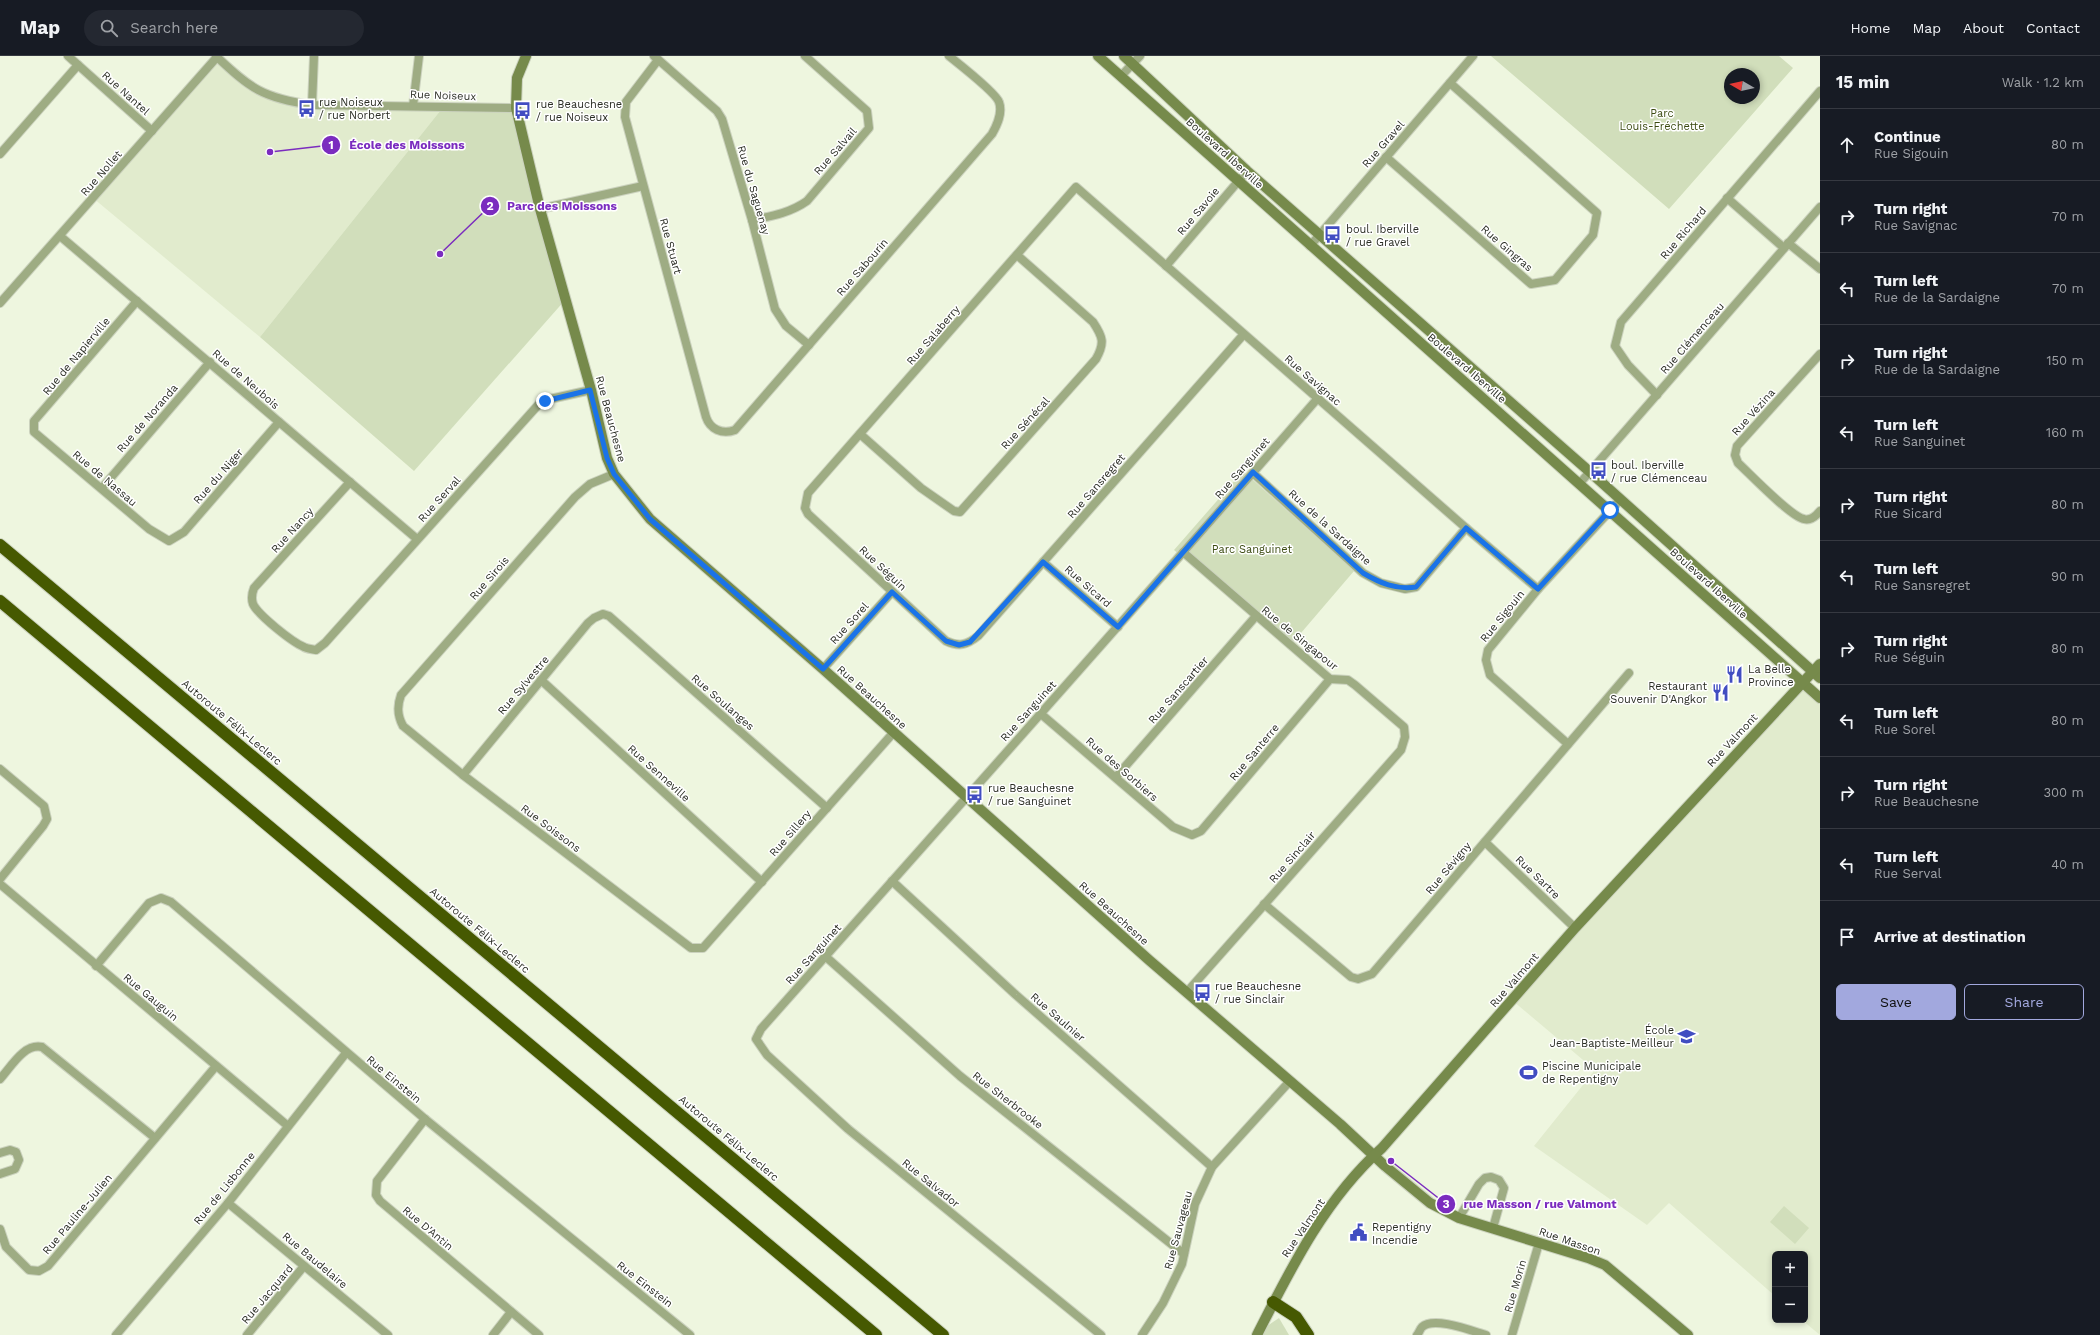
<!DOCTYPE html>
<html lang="en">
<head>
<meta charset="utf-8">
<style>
	body { margin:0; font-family:"Work Sans",sans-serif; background:#242831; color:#f1f3f6 }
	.controls { position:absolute; right:12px; bottom:12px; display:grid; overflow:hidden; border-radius:6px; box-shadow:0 2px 6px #0003 }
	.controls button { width:36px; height:36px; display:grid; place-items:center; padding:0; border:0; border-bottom:1px solid #363941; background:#171b24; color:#f1f3f6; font:20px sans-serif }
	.compass { position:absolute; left:1724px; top:12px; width:36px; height:36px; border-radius:50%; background:#171b24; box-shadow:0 2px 6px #0003; rotate:279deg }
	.stop { position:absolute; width:12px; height:12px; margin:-9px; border:3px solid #1a73e8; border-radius:50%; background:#fff }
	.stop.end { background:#1a73e8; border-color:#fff; box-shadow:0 1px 4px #0008 }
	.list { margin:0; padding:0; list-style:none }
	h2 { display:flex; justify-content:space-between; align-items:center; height:52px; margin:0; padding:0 16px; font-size:17px }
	h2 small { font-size:13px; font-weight:400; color:#9ea1a6 }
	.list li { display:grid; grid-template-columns:26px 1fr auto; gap:12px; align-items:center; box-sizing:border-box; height:72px; padding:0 16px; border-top:1px solid #363941 }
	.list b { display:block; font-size:15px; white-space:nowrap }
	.list p { margin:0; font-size:13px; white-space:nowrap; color:#9ea1a6 }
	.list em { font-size:13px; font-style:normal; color:#9ea1a6 }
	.actions { display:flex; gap:8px; padding:12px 16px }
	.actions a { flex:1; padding:9px 0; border:1px solid #a2a8de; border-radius:6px; text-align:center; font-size:14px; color:#a2a8de }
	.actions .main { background:#a2a8de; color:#111 }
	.icon { flex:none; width:22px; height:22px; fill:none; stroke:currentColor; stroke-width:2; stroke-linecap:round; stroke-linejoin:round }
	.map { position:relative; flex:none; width:1820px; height:1279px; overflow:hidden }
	header { display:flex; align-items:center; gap:24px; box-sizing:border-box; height:56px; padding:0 20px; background:#171b24; border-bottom:1px solid #363941 }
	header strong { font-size:19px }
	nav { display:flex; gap:22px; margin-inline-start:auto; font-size:14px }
	.search { width:280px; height:36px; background:#242831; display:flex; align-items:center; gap:10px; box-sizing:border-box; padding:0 14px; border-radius:22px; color:#9ea1a6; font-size:15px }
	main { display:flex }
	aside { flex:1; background:#171b24 }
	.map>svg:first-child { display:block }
</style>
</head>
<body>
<header>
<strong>Map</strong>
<div class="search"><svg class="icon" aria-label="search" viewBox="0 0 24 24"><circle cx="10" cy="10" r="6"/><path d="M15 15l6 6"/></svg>Search here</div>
<nav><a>Home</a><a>Map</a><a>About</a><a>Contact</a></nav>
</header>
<main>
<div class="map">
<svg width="1820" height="1279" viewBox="0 0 1820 1279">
	<rect width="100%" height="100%" fill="#eef6df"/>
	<g fill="#e1ebcd">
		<polygon points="217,1 228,12 279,44 444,50 260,281 93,142"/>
		<polygon points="1803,627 1820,642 1820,1279 1802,1264 1805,1264 1805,1198 1775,1198 1775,1240 1669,1147 1647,1169 1534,1090 1595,1014 1513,945"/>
	</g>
	<g fill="#d1debb" fill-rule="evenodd">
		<path d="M1491 0H1779L1793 12 1669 153ZM1730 18H1754V42H1730Z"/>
		<polygon points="444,50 516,52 566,243 414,415 260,281"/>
		<polygon points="1243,415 1354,515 1289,591 1174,494"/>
		<polygon points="1784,1150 1809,1172 1795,1188 1770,1166"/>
		<polygon points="1279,1262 1289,1279 1254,1279"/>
	</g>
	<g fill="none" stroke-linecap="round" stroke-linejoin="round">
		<defs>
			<g id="street">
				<polyline points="68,0 152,75"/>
				<path d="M216 0C251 33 263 42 312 49L516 52"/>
				<polyline points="654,0 717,55 722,63 752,164 775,253 786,270 809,289"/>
				<path d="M658 4 626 46 625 61 706 361C710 373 722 379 735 374L992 78C997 69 1003 57 999 46 996 37 959 8 949 0"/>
				<polyline points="1121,20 1140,0"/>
				<polyline points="312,49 314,0"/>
				<polyline points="413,50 419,0"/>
				<polyline points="0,98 78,9"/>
				<polyline points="1386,101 1531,228 1555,224 1593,179 1597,157 1450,27"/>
				<polyline points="1727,142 1784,192"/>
				<polyline points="540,153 643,130"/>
				<path d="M752 164C772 160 790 157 807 145L869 72 867 55 805 0"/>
				<polyline points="60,180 417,483"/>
				<polyline points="1788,187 1820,213"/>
				<polyline points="1310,190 1473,0"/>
				<polyline points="1166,210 1247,115"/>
				<polyline points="137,245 34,365 34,376 149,473 169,485 184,476 279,366"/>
				<polyline points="0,247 217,1"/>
				<path d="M1244 278 978 580C967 589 959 591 946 585L808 458 805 452 808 437 1076 131 1466 472 1538 533"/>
				<path d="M1820 298 1737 390 1735 399 1738 407C1750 418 1791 461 1804 463 1811 465 1816 460 1820 455"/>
				<polyline points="1657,339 1628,309 1615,290 1621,266 1820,35"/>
				<path d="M860 378 921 432 954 455 960 456 1096 303C1105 287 1103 281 1093 266L1017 199"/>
				<polyline points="1253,417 1363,517 1381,527 1405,533 1416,531 1466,472"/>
				<path d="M614 418 590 428 575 441 401 639C397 650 397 659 403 670L463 719 691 892H703L894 676"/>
				<path d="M350 426 254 532C252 537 251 542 253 548 258 559 292 586 304 591 307 593 312 593 316 594L325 587 539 348 550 343 591 334"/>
				<polyline points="1580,427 1820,151"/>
				<polyline points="102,432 210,306"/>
				<polyline points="1183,496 1330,623 1348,624 1355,629 1404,671 1405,681 1401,694 1187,936"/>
				<polyline points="1043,506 1118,571"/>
				<polyline points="823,613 892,536"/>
				<polyline points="541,624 762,826"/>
				<polyline points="1041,658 1173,771 1192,779 1201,775 1330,623"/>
				<polyline points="1568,688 1490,619 1486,604 1488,594 1538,533 1620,444"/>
				<polyline points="0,713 44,750 47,763 43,770 0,823"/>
				<polyline points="463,719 588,567 594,562 603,558 609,560 827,752"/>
				<polyline points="1116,721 1256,560"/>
				<polyline points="1485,786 1575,872"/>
				<polyline points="892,825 1016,939 1212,1111"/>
				<polyline points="0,828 288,1070"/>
				<polyline points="1264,848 1351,921 1358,923 1372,918 1629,617"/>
				<polyline points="825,900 960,1020 1184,1198"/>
				<polyline points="96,910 149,847 161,842 171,846 425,1063 690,1279"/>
				<path d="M0 1023C11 1011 24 987 42 991L155 1082"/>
				<polyline points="425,1063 377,1125 376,1139 380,1145 539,1279"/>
				<polyline points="0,1097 10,1094 16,1096 19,1104 15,1113 0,1118"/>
				<polyline points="228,1147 388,1279"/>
				<polyline points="1459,1162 1479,1128 1485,1122 1491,1121 1499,1124 1504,1132 1493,1172"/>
				<polyline points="0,1173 6,1191 29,1214 39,1215 48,1210 216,1010"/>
				<polyline points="116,1279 228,1147 346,997"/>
				<polyline points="247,1279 304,1210"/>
				<polyline points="493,1279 511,1256"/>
				<path d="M1101 1279 848 1073 767 999 756 983 761 973C947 763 1134 554 1318 342"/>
				<polyline points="1142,1279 1163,1247 1182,1208 1195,1148 1212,1111 1290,1025"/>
				<path d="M1417 1279C1419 1277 1420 1273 1422 1271 1434 1260 1472 1275 1486 1279"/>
				<polyline points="1512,1279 1539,1187"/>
			</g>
			<g id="secondary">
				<polyline points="526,0 517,22 516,52 540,153 591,334 607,402 614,418 650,463 823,613 1149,904 1340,1068 1385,1110 1430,1147 1459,1162 1588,1202 1605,1209 1688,1279"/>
				<polyline points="1098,0 1820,642"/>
				<polyline points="1124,0 1247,115 1590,416 1820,622"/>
				<path d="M1257 1279C1291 1212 1325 1143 1382 1092L1575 872 1820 608"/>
			</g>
			<g id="highway">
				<polyline points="0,489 943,1279"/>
				<polyline points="0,545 876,1279"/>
				<polyline points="1273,1246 1296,1261 1308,1279"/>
			</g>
		</defs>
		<use href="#street" stroke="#cbd2be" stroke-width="10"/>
		<use href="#secondary" stroke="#cbd2be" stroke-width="12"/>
		<use href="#highway" stroke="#cbd2be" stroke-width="14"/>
		<use href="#street" stroke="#9eac83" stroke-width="8"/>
		<use href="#secondary" stroke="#768a4b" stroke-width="10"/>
		<use href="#highway" stroke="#465901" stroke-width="12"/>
	</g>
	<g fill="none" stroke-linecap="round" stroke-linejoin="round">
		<path stroke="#1a73e8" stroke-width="5" d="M545 345 590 334 607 402 614 418 650 463 823 613 892 536 946 585 959 589 970 586 1043 506 1118 571 1253 416 1363 517C1380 527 1396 534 1416 531L1466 472 1538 533 1610 454"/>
	</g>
	<defs>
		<symbol id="bus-bare" viewBox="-9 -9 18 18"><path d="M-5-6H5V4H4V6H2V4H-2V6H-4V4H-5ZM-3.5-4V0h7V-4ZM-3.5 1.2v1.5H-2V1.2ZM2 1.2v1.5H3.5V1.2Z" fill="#414dc1" stroke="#fff" stroke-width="2.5" paint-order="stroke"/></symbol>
		<symbol id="restaurant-bare" viewBox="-9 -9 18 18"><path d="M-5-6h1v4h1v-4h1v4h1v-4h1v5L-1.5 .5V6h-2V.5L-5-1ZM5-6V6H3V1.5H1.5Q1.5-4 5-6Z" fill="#414dc1" stroke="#fff" stroke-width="2.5" paint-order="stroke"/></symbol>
		<symbol id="school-bare" viewBox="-9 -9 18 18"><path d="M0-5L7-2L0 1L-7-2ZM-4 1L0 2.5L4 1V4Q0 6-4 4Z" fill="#414dc1" stroke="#fff" stroke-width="2.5" paint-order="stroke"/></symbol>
		<symbol id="stadium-bare" viewBox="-9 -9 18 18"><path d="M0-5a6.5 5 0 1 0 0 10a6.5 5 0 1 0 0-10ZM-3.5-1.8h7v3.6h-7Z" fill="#414dc1" stroke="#fff" stroke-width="2.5" paint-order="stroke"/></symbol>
		<symbol id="civic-bare" viewBox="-9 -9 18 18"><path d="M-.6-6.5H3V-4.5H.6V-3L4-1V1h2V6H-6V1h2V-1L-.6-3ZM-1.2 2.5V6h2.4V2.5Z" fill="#414dc1" stroke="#fff" stroke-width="2.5" paint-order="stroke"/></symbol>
	</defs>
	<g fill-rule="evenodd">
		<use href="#bus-bare" x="294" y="40" width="25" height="25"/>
		<use href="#bus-bare" x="510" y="42" width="25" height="25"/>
		<use href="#bus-bare" x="1320" y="166" width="25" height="25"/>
		<use href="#bus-bare" x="1586" y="402" width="25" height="25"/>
		<use href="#restaurant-bare" x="1722" y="606" width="25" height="25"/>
		<use href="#restaurant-bare" x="1708" y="624" width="25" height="25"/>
		<use href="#bus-bare" x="962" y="726" width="25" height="25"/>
		<use href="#bus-bare" x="1190" y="924" width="25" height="25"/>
		<use href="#school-bare" x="1674" y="968" width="25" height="25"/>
		<use href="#stadium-bare" x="1516" y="1004" width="25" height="25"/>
		<use href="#civic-bare" x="1346" y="1164" width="25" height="25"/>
	</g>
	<g text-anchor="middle" stroke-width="3" stroke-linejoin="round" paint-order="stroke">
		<g font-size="11" fill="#2b2e25" stroke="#fff">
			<text transform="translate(126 37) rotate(42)" y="4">Rue Nantel</text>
			<text transform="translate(443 39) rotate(2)" y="4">Rue Noiseux</text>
			<text transform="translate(1383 88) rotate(-49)" y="4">Rue Gravel</text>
			<text transform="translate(835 95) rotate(-49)" y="4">Rue Salvail</text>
			<text transform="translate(1225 97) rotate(42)" y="4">Boulevard Iberville</text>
			<text transform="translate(101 117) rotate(-49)" y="4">Rue Nollet</text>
			<text transform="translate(754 134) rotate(74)" y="4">Rue du Saguenay</text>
			<text transform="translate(1198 155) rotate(-50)" y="4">Rue Savoie</text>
			<text transform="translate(1683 177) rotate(-50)" y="4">Rue Richard</text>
			<text transform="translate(671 190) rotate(75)" y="4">Rue Stuart</text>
			<text transform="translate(1507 192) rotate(41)" y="4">Rue Gingras</text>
			<text transform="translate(862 211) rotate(-49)" y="4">Rue Sabourin</text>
			<text transform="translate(933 279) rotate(-49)" y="4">Rue Salaberry</text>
			<text transform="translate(1692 282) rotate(-49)" y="4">Rue Clémenceau</text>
			<text transform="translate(76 300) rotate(-50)" y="4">Rue de Napierville</text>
			<text transform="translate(1467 312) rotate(41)" y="4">Boulevard Iberville</text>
			<text transform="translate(246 323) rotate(41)" y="4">Rue de Neubois</text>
			<text transform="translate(1313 324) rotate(41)" y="4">Rue Savignac</text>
			<text transform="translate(1753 356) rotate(-48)" y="4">Rue Vézina</text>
			<text transform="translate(147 362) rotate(-49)" y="4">Rue de Noranda</text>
			<text transform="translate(611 363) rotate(75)" y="4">Rue Beauchesne</text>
			<text transform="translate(1025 367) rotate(-48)" y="4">Rue Sénécal</text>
			<text transform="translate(1242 412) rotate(-49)" y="4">Rue Sanguinet</text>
			<text transform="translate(218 420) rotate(-49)" y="4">Rue du Niger</text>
			<text transform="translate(105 422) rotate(40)" y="4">Rue de Nassau</text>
			<text transform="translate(1096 430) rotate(-49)" y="4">Rue Sansregret</text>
			<text transform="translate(439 443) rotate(-48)" y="4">Rue Serval</text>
			<text transform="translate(1330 471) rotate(42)" y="4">Rue de la Sardaigne</text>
			<text transform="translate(292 474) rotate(-48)" y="4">Rue Nancy</text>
			<text transform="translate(883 512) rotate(43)" y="4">Rue Séguin</text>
			<text transform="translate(489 522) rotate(-49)" y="4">Rue Sirois</text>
			<text transform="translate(1709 527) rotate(42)" y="4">Boulevard Iberville</text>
			<text transform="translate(1088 530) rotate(41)" y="4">Rue Sicard</text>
			<text transform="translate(1502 560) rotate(-51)" y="4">Rue Sigouin</text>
			<text transform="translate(849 567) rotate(-48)" y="4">Rue Sorel</text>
			<text transform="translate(1300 582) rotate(39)" y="4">Rue de Singapour</text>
			<text transform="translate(523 629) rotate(-50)" y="4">Rue Sylvestre</text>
			<text transform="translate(1178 634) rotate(-49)" y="4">Rue Sanscartier</text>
			<text transform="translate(872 641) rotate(42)" y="4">Rue Beauchesne</text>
			<text transform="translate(723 646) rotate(41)" y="4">Rue Soulanges</text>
			<text transform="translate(1028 655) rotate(-48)" y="4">Rue Sanguinet</text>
			<text transform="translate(232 666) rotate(40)" y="4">Autoroute Félix-Leclerc</text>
			<text transform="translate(1732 684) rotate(-47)" y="4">Rue Valmont</text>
			<text transform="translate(1254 696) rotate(-50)" y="4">Rue Santerre</text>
			<text transform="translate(1122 713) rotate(41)" y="4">Rue des Sorbiers</text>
			<text transform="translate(659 717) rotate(42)" y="4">Rue Senneville</text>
			<text transform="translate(551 772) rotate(37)" y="4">Rue Soissons</text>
			<text transform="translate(790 777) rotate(-49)" y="4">Rue Sillery</text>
			<text transform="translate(1292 801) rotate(-49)" y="4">Rue Sinclair</text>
			<text transform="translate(1448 812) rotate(-50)" y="4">Rue Sévigny</text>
			<text transform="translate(1538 821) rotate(44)" y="4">Rue Sartre</text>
			<text transform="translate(1114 857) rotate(42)" y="4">Rue Beauchesne</text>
			<text transform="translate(480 874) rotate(40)" y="4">Autoroute Félix-Leclerc</text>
			<text transform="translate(813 898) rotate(-48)" y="4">Rue Sanguinet</text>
			<text transform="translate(1514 924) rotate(-49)" y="4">Rue Valmont</text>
			<text transform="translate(151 941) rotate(40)" y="4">Rue Gauguin</text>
			<text transform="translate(1058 961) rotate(41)" y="4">Rue Saulnier</text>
			<text transform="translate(394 1023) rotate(40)" y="4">Rue Einstein</text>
			<text transform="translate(1008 1044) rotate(38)" y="4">Rue Sherbrooke</text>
			<text transform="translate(729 1082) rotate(40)" y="4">Autoroute Félix-Leclerc</text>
			<text transform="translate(931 1127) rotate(39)" y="4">Rue Salvador</text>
			<text transform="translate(224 1132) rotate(-51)" y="4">Rue de Lisbonne</text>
			<text transform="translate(77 1158) rotate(-50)" y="4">Rue Pauline-Julien</text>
			<text transform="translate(428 1172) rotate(40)" y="4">Rue D'Antin</text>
			<text transform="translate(1303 1172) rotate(-56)" y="4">Rue Valmont</text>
			<text transform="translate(1178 1174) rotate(-75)" y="4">Rue Sauvageau</text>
			<text transform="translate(1570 1185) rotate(19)" y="4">Rue Masson</text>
			<text transform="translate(315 1204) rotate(40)" y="4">Rue Baudelaire</text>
			<text transform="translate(645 1228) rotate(38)" y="4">Rue Einstein</text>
			<text transform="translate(1515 1230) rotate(-74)" y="4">Rue Morin</text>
			<text transform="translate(267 1238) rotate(-50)" y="4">Rue Jacquard</text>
		</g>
		<g font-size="11" fill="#2b2e25" stroke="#fff" text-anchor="start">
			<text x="319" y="50">rue Noiseux<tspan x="319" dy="13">/ rue Norbert</tspan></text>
			<text x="536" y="52">rue Beauchesne<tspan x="536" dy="13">/ rue Noiseux</tspan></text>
			<text x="1346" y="177">boul. Iberville<tspan x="1346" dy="13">/ rue Gravel</tspan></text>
			<text x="1611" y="413">boul. Iberville<tspan x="1611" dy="13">/ rue Clémenceau</tspan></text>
			<text x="1748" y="617">La Belle<tspan x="1748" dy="13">Province</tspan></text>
			<text x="1707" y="634" text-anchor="end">Restaurant<tspan x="1707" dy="13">Souvenir D'Angkor</tspan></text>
			<text x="988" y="736">rue Beauchesne<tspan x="988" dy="13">/ rue Sanguinet</tspan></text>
			<text x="1215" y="934">rue Beauchesne<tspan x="1215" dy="13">/ rue Sinclair</tspan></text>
			<text x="1674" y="978" text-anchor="end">École<tspan x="1674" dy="13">Jean-Baptiste-Meilleur</tspan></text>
			<text x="1542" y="1014">Piscine Municipale<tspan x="1542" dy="13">de Repentigny</tspan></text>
			<text x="1372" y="1175">Repentigny<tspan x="1372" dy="13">Incendie</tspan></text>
		</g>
		<g font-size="11" fill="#3c4b12" stroke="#fff">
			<text x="1662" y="61">Parc<tspan x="1662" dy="13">Louis-Fréchette</tspan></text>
			<text x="1252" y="497">Parc Sanguinet</text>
		</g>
	</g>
	<path fill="none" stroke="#7b2cbf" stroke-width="1.5" d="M270 96L331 89M440 198L490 150M1391 1105L1446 1148"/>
	<g fill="#7b2cbf" stroke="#fff" stroke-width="1.5">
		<circle cx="270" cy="96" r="4"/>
		<circle cx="440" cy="198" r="4"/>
		<circle cx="1391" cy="1105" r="4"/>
		<circle cx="331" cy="89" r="10"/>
		<circle cx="490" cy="150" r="10"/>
		<circle cx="1446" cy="1148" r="10"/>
	</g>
	<g font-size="12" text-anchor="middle" font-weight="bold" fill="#fff">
		<text x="331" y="93">1</text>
		<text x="490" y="154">2</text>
		<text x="1446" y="1152">3</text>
	</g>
	<g font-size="12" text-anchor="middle" font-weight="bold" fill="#7b2cbf" stroke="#fff" stroke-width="3" stroke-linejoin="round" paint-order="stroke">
		<text x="407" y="93">École des Moissons</text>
		<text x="562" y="154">Parc des Moissons</text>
		<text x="1540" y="1152">rue Masson / rue Valmont</text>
	</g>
</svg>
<div class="controls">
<button>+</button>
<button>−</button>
</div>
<svg class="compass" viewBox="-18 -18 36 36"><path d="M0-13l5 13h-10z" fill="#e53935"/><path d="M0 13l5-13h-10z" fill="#9ea1a6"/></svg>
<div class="stop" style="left:1610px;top:454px"></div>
<div class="stop end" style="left:545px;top:345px"></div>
</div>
<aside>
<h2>15 min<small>Walk · 1.2 km</small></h2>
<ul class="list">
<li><svg class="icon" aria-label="ahead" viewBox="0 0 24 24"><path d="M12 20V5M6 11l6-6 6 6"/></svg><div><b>Continue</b><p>Rue Sigouin</p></div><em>80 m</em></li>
<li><svg class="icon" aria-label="right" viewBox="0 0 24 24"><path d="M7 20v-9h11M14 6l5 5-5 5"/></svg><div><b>Turn right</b><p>Rue Savignac</p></div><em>70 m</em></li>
<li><svg class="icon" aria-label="left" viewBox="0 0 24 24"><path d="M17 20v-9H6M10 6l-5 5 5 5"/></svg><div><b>Turn left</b><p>Rue de la Sardaigne</p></div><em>70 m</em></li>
<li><svg class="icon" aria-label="right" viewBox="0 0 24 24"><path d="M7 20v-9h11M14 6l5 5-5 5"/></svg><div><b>Turn right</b><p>Rue de la Sardaigne</p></div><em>150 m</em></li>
<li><svg class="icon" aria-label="left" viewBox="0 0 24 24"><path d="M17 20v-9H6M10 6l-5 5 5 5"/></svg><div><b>Turn left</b><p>Rue Sanguinet</p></div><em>160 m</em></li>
<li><svg class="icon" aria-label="right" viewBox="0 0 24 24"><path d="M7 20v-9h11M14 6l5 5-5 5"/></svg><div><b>Turn right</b><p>Rue Sicard</p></div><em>80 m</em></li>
<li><svg class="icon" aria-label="left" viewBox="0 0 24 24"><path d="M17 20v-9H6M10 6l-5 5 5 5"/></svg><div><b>Turn left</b><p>Rue Sansregret</p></div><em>90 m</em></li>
<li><svg class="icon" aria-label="right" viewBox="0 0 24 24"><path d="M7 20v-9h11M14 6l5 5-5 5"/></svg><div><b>Turn right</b><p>Rue Séguin</p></div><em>80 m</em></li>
<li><svg class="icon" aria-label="left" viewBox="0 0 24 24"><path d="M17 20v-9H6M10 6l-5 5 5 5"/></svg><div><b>Turn left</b><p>Rue Sorel</p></div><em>80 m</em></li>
<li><svg class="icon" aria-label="right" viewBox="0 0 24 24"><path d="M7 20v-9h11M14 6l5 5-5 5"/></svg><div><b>Turn right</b><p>Rue Beauchesne</p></div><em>300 m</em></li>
<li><svg class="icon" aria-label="left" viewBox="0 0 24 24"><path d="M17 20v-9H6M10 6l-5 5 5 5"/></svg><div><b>Turn left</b><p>Rue Serval</p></div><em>40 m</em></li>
<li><svg class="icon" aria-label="arrive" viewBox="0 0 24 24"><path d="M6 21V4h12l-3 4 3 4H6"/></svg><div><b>Arrive at destination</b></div></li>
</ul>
<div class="actions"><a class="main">Save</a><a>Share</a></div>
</aside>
</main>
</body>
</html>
